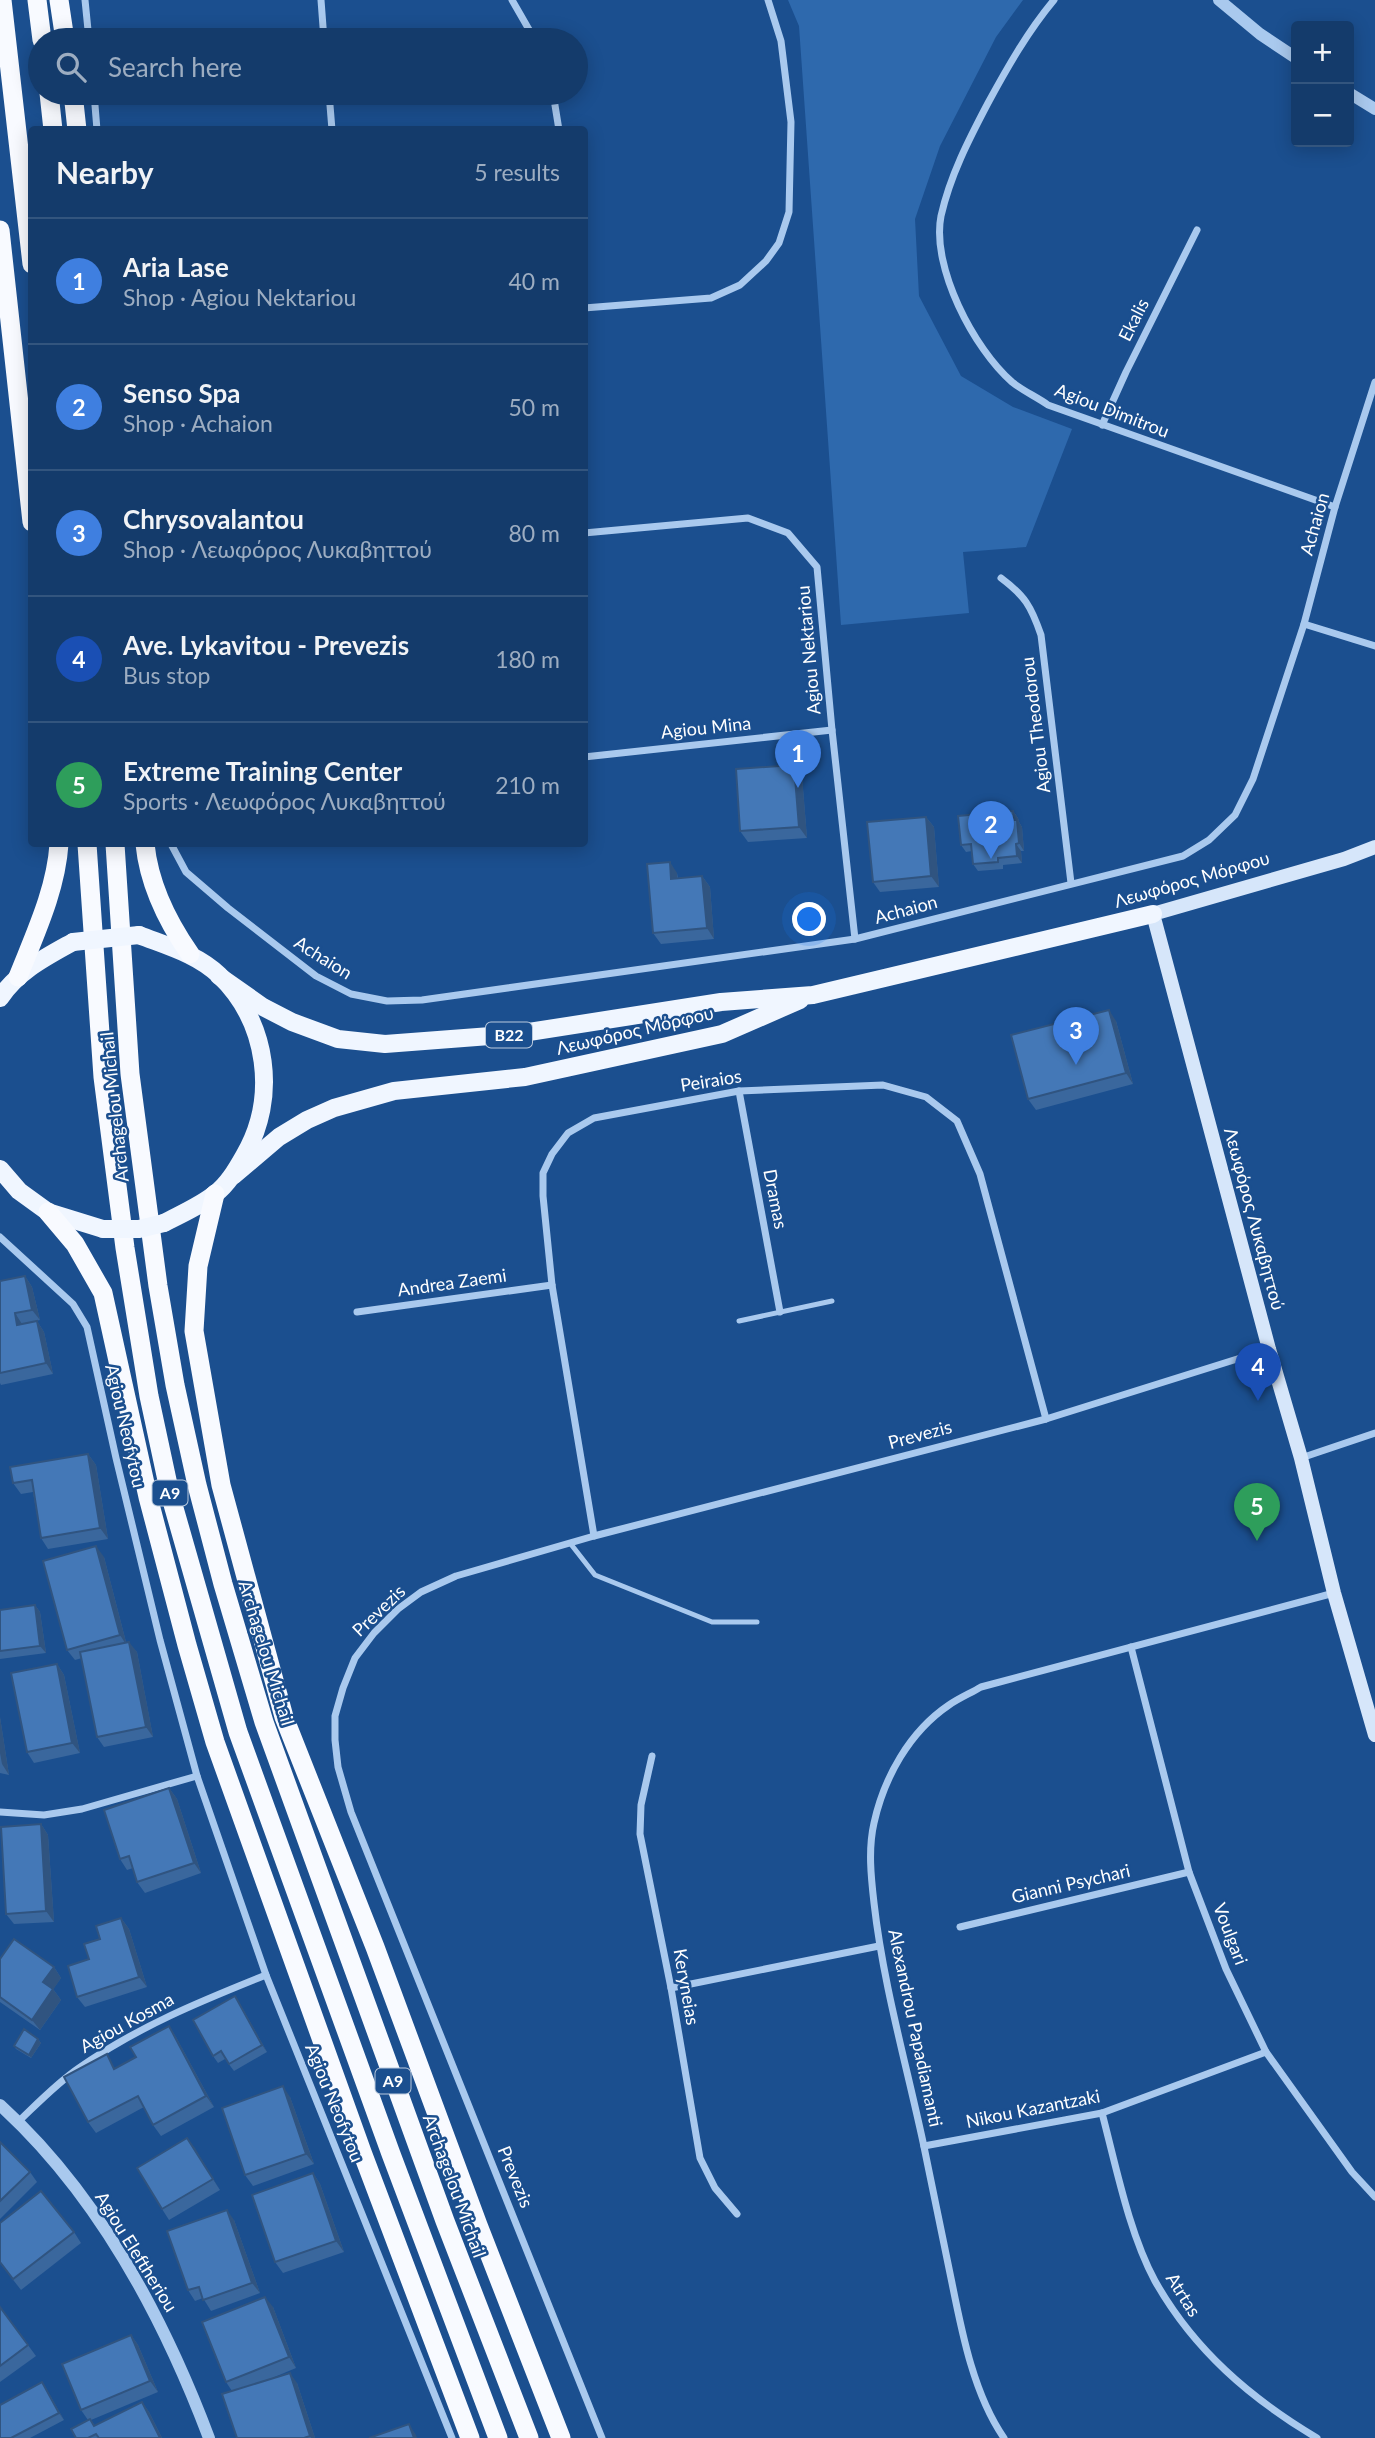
<!DOCTYPE html>
<html lang="en">
<head>
<meta charset="utf-8">
<style>
	body { margin:0; font-family:Lato,sans-serif; background:#1d4271; color:#f1f3f6 }
	.controls { position:absolute; right:21px; top:21px; display:grid; overflow:hidden; border-radius:7px; box-shadow:0 4px 18px #0003 }
	.controls button { width:63px; height:63px; display:grid; place-items:center; padding:0; border:0; border-bottom:2px solid #33557e; background:#143b6b; color:#f1f3f6; font:35px sans-serif }
	.you { position:absolute; left:810px; top:920px; width:24px; height:24px; margin:-18px; border:5px solid #fff; border-radius:50%; background:#1a73e8; box-shadow:0 0 0 10px #1a73e833 }
	.badge { display:grid; place-items:center; width:46px; height:46px; border-radius:50%; background:#d6ab8b; color:#fff; font-size:23px; font-weight:700 }
	.pin { position:absolute; translate:-50% -58px; filter:drop-shadow(0 2px 4px #0008) }
	.pin::after { content:''; position:absolute; top:37px; width:24px; height:21px; background:inherit; clip-path:polygon(0 0,100% 0,50% 100%) }
	.list { margin:0; padding:0; list-style:none }
	h2 { display:flex; justify-content:space-between; align-items:center; height:91px; margin:0; padding:0 28px; font-size:30px }
	h2 small { font-size:23px; font-weight:400; color:#9dadc1 }
	.list li { display:grid; grid-template-columns:46px 1fr auto; gap:21px; align-items:center; box-sizing:border-box; height:126px; padding:0 28px; border-top:2px solid #33557e }
	.list b { display:block; font-size:26px; white-space:nowrap }
	.list p { margin:0; font-size:23px; white-space:nowrap; color:#9dadc1 }
	.list em { font-size:23px; font-style:normal; color:#9dadc1 }
	.icon { flex:none; width:38px; height:38px; fill:none; stroke:currentColor; stroke-width:2; stroke-linecap:round; stroke-linejoin:round }
	.map { position:relative; flex:none; width:1375px; height:2438px; overflow:hidden }
	.search { position:absolute; background:#143b6b; box-shadow:0 4px 18px #0003; left:28px; top:28px; width:560px; height:77px; display:flex; align-items:center; gap:18px; box-sizing:border-box; padding:0 24px; border-radius:38px; color:#9dadc1; font-size:26px }
	.panel { position:absolute; background:#143b6b; box-shadow:0 4px 18px #0003; left:28px; top:126px; width:560px; height:721px; border-radius:7px }
	.map>svg:first-child { display:block }
</style>
</head>
<body>
<div class="map">
<svg width="1375" height="2438" viewBox="0 0 1375 2438">
	<rect width="100%" height="100%" fill="#1b4f8f"/>
	<polygon fill="#2e69ad" points="788,0 1023,0 996,37 940,146 915,219 919,296 961,376 1013,407 1072,429 1026,547 963,552 969,613 841,625 799,26"/>
	<g fill="none" stroke-linecap="round" stroke-linejoin="round">
		<g stroke="#a9c9ee" stroke-width="5">
			<polyline points="739,1321 832,1301"/>
			<polyline points="570,1543 595,1575 712,1622 757,1622"/>
		</g>
		<g stroke="#a9c9ee" stroke-width="7">
			<polyline points="85,0 89,40"/>
			<polyline points="321,0 324,40"/>
			<polyline points="512,0 535,40"/>
			<path d="M1054 0C1028 31 1007 68 988 103 969 139 950 176 941 216 931 267 974 349 1012 382 1023 391 1037 397 1048 405L1335 507"/>
			<polyline points="94,93 97,130"/>
			<polyline points="329,93 332,130"/>
			<polyline points="553,93 559,130"/>
			<polyline points="584,308 711,298 740,285 766,261 779,243 789,212 791,122 781,41 768,0"/>
			<polyline points="1102,425 1126,372 1197,230"/>
			<polyline points="584,533 748,518 788,533 817,567 832,730 855,939"/>
			<path d="M1001 578C1025 596 1031 606 1041 635L1071 883"/>
			<polyline points="1304,624 1375,646"/>
			<polyline points="584,757 832,730"/>
			<polyline points="171,844 186,872 228,908 316,976 351,994 387,1001 422,1000 855,939 1183,856 1209,840 1235,815 1253,779 1304,624 1335,507 1375,382"/>
			<polyline points="739,1091 780,1312"/>
			<polyline points="0,1237 73,1304 87,1327 116,1458 160,1640 197,1776 266,1975 452,2438"/>
			<polyline points="357,1312 552,1285"/>
			<polyline points="1301,1458 1375,1433"/>
			<polyline points="594,1536 552,1285 543,1196 543,1173 552,1154 568,1133 594,1118 739,1091 883,1085 926,1097 957,1121 980,1174 1046,1419"/>
			<polyline points="1131,1647 1189,1872 1226,1969 1266,2052 1352,2172 1375,2197"/>
			<polyline points="652,1756 641,1805 640,1834 671,1988 700,2158 715,2188 737,2214"/>
			<polyline points="0,1812 44,1815 82,1809 197,1776"/>
			<polyline points="960,1927 1189,1872"/>
			<polyline points="671,1988 879,1946"/>
			<path d="M1102 2113C1116 2166 1129 2233 1155 2281 1194 2350 1250 2398 1317 2438"/>
			<path d="M18 2122C38 2103 57 2083 79 2068 137 2027 201 2001 266 1975"/>
			<polyline points="924,2146 1102,2113 1266,2052"/>
			<polyline points="602,2438 351,1812 338,1767 335,1740 335,1716 343,1688 355,1658 374,1633 398,1609 421,1592 456,1576 594,1536 1046,1419 1269,1349"/>
			<path d="M1004 2438C974 2395 962 2333 952 2283 942 2236 933 2189 923 2142 906 2063 883 1983 874 1903 871 1877 868 1849 874 1823 884 1778 909 1732 949 1705 959 1698 971 1693 981 1687L1334 1593"/>
		</g>
		<g stroke="#a9c9ee" stroke-width="12">
			<polyline points="1219,0 1260,34 1296,58"/>
			<polyline points="1349,93 1375,109"/>
			<path d="M0 2105C98 2194 163 2316 209 2438"/>
		</g>
		<polyline stroke="#d6e6fa" stroke-width="14" points="1375,847 1344,859 1153,914 1269,1349 1301,1458 1334,1593 1375,1735"/>
		<g stroke="#f0f6ff" stroke-width="18">
			<path d="M139 935C167 946 197 954 219 975 268 1022 278 1098 244 1156 236 1170 228 1184 215 1194 200 1206 181 1214 164 1223"/>
			<polyline points="219,976 263,1007 292,1022 338,1039 385,1044 516,1034 721,1002 813,995 1153,914"/>
			<path d="M0 998C18 971 46 957 73 942"/>
			<polyline points="0,1169 19,1191 48,1212 103,1229"/>
			<polyline points="233,1176 279,1137 307,1120 334,1108 394,1091 525,1077 722,1034 800,1000"/>
		</g>
		<g stroke="#f8faff" stroke-width="19">
			<polyline points="2,0 32,264"/>
			<polyline points="37,0 42,40"/>
			<polyline points="59,0 65,40"/>
			<polyline points="49,93 53,130"/>
			<polyline points="73,93 77,130"/>
			<polyline points="0,230 32,522"/>
			<polyline points="87,844 103,1077 125,1248 149,1396 170,1494 238,1732 391,2154 498,2438"/>
			<polyline points="115,844 130,1074 158,1286 175,1385 197,1485 223,1584 264,1722 445,2221 529,2438"/>
			<path d="M145 844C149 884 167 921 190 954"/>
			<path d="M18 977C35 934 56 890 59 844"/>
			<polyline points="215,1194 198,1266 194,1331 221,1485 284,1717 375,1947 478,2225 561,2438"/>
			<polyline points="48,1212 75,1244 103,1293 148,1497 187,1645 215,1742 362,2152 470,2438"/>
		</g>
		<g stroke="#f0f6ff" stroke-width="18">
			<polyline points="73,942 139,935"/>
			<polyline points="103,1229 139,1229 164,1223"/>
		</g>
	</g>
	<g fill="#3a679d">
		<polygon points="802,776 807,838 748,842 740,831"/>
		<polygon points="1013,811 1018,818 1019,822 1022,827 1024,851 1021,851 1022,863 1003,865 1003,869 978,871 973,864 972,851 966,852 961,845"/>
		<polygon points="926,817 934,827 939,887 880,892 873,882"/>
		<polygon points="677,873 678,878 702,876 710,887 714,939 661,944 653,933"/>
		<polygon points="1116,1021 1133,1084 1036,1110 1028,1099"/>
		<polygon points="25,1276 32,1287 40,1320 22,1324 37,1321 44,1332 53,1374 1,1385 0,1383 0,1281"/>
		<polygon points="88,1454 96,1465 108,1539 48,1549 41,1538 33,1492 21,1494 13,1483"/>
		<polygon points="104,1557 126,1642 137,1652 153,1737 104,1747 97,1737 82,1658 75,1660 67,1650"/>
		<polygon points="35,1605 40,1612 46,1653 0,1659 0,1610"/>
		<polygon points="57,1664 64,1675 80,1753 34,1763 27,1752"/>
		<polygon points="0,1717 9,1775 0,1773"/>
		<polygon points="169,1788 177,1799 201,1873 145,1893 137,1882 133,1868 127,1870 120,1859"/>
		<polygon points="41,1824 48,1835 54,1922 14,1924 6,1914"/>
		<polygon points="121,1918 129,1929 147,1987 85,2007 77,1997 89,1959 100,1939"/>
		<polygon points="0,1959 54,1967 61,1978 53,1989 61,2000 40,2030 0,2002"/>
		<polygon points="240,2004 267,2052 234,2071 225,2059 218,2063 213,2056"/>
		<polygon points="169,2026 176,2037 214,2107 161,2136 153,2125 144,2107 96,2133 88,2122 116,2068 136,2057"/>
		<polygon points="38,2039 41,2043 31,2058 16,2049 14,2046"/>
		<polygon points="290,2097 314,2164 253,2186 245,2175"/>
		<polygon points="187,2138 220,2190 169,2220 162,2209"/>
		<polygon points="0,2142 30,2172 37,2182 0,2219"/>
		<polygon points="313,2173 320,2184 344,2252 283,2273 275,2262"/>
		<polygon points="234,2220 260,2293 211,2311 203,2298 195,2301 188,2290"/>
		<polygon points="0,2223 74,2232 81,2243 21,2290 0,2263"/>
		<polygon points="0,2307 36,2356 0,2382"/>
		<polygon points="273,2307 296,2368 265,2381 297,2383 315,2438 237,2438 232,2391 226,2382"/>
		<polygon points="131,2335 138,2345 158,2392 91,2420 95,2426 142,2402 149,2412 162,2438 76,2438 88,2420 81,2410"/>
		<polygon points="42,2382 47,2390 64,2420 30,2438 0,2438"/>
	</g>
	<g fill="#305480">
		<polygon points="794,765 802,776 807,838 799,827"/>
		<polygon points="1013,811 1018,818 1019,822 1022,827 1024,851 1019,843 1014,820"/>
		<polygon points="926,817 934,827 939,887 931,876"/>
		<polygon points="1016,844 1021,851 1022,863 1017,856"/>
		<polygon points="670,862 677,873 678,890 671,879"/>
		<polygon points="702,876 710,887 714,939 707,928"/>
		<polygon points="1109,1010 1116,1021 1133,1084 1126,1073"/>
		<polygon points="25,1276 32,1287 40,1320 32,1310"/>
		<polygon points="15,1313 22,1324 17,1325"/>
		<polygon points="37,1321 44,1332 53,1374 46,1363"/>
		<polygon points="88,1454 96,1465 108,1539 100,1528"/>
		<polygon points="96,1546 104,1557 127,1646 120,1635"/>
		<polygon points="35,1605 40,1612 46,1653 40,1646"/>
		<polygon points="129,1642 137,1652 153,1737 146,1727"/>
		<polygon points="57,1664 64,1675 80,1753 72,1743"/>
		<polygon points="0,1717 9,1775 2,1764 0,1753"/>
		<polygon points="169,1788 177,1799 201,1873 194,1863"/>
		<polygon points="41,1824 48,1835 54,1922 46,1911"/>
		<polygon points="121,1918 129,1929 147,1987 139,1977"/>
		<polygon points="54,1967 61,1978 51,1993 43,1982"/>
		<polygon points="53,1989 61,2000 40,2030 32,2020"/>
		<polygon points="235,1996 240,2004 267,2052 262,2045"/>
		<polygon points="169,2026 176,2037 214,2107 206,2096"/>
		<polygon points="38,2039 41,2043 31,2058 29,2055"/>
		<polygon points="283,2086 290,2097 314,2164 306,2154"/>
		<polygon points="187,2138 195,2148 220,2190 213,2179"/>
		<polygon points="313,2173 320,2184 344,2252 336,2241"/>
		<polygon points="227,2210 234,2220 260,2293 252,2283"/>
		<polygon points="265,2297 273,2307 296,2368 289,2357"/>
		<polygon points="131,2335 138,2345 158,2392 150,2381"/>
		<polygon points="290,2373 297,2383 315,2438 311,2438 310,2436"/>
		<polygon points="42,2382 47,2390 64,2420 59,2413"/>
		<polygon points="142,2402 149,2412 162,2438 160,2438"/>
		<polygon points="409,2424 416,2435 417,2438 414,2438"/>
	</g>
	<g fill="#4478b7" stroke="#305480" stroke-width="2">
		<polygon points="794,765 799,827 740,831 736,769"/>
		<polygon points="1013,811 1014,820 1017,820 1019,843 1016,844 1017,856 998,858 998,862 973,864 971,844 961,845 958,816"/>
		<polygon points="926,817 931,876 873,882 867,822"/>
		<polygon points="670,862 671,879 702,876 707,928 653,933 647,864"/>
		<polygon points="1109,1010 1126,1073 1028,1099 1011,1035"/>
		<polygon points="25,1276 32,1310 15,1313 17,1325 37,1321 46,1363 0,1373 0,1281"/>
		<polygon points="88,1454 100,1528 41,1538 32,1480 13,1483 10,1467"/>
		<polygon points="96,1546 120,1635 67,1650 43,1561"/>
		<polygon points="35,1605 40,1646 0,1651 0,1610"/>
		<polygon points="129,1642 146,1727 97,1737 80,1652"/>
		<polygon points="57,1664 72,1743 27,1752 11,1673"/>
		<polygon points="169,1788 194,1863 137,1882 129,1856 120,1859 104,1810"/>
		<polygon points="41,1824 46,1911 6,1914 1,1827"/>
		<polygon points="121,1918 139,1977 77,1997 68,1966 89,1959 84,1944 100,1939 96,1926"/>
		<polygon points="14,1939 54,1967 43,1982 53,1989 32,2020 0,1997 0,1959"/>
		<polygon points="235,1996 262,2045 229,2064 221,2051 213,2056 193,2020"/>
		<polygon points="169,2026 206,2096 153,2125 138,2096 88,2122 64,2077 107,2054 114,2069 136,2057 130,2047"/>
		<polygon points="24,2029 38,2039 29,2055 14,2046"/>
		<polygon points="283,2086 306,2154 245,2175 222,2108"/>
		<polygon points="187,2138 213,2179 162,2209 137,2168"/>
		<polygon points="0,2142 30,2172 0,2201"/>
		<polygon points="313,2173 336,2241 275,2262 252,2195"/>
		<polygon points="41,2191 74,2232 13,2279 0,2262 0,2223"/>
		<polygon points="227,2210 252,2283 203,2300 199,2287 188,2290 167,2231"/>
		<polygon points="265,2297 289,2357 226,2382 202,2322"/>
		<polygon points="0,2307 28,2345 0,2366"/>
		<polygon points="131,2335 150,2381 81,2410 62,2364"/>
		<polygon points="290,2373 310,2436 304,2438 237,2438 222,2394"/>
		<polygon points="42,2382 59,2413 11,2438 0,2438 0,2405"/>
		<polygon points="142,2402 160,2438 99,2438 96,2434 88,2438 76,2438 71,2429 90,2419 94,2426"/>
		<polygon points="409,2424 414,2438 369,2438"/>
	</g>
	<g text-anchor="middle" stroke-width="5" stroke-linejoin="round" paint-order="stroke">
		<g fill="#1b4f8f" stroke="#bbcadd" stroke-width="2">
			<rect x="486" y="1022.5" width="46" height="25" rx="5"/>
			<rect x="152.5" y="1480.5" width="35" height="25" rx="5"/>
			<rect x="375.5" y="2068.5" width="35" height="25" rx="5"/>
		</g>
		<g font-size="16" font-weight="bold" fill="#fff">
			<text x="509" y="1041">B22</text>
			<text x="170" y="1499">A9</text>
			<text x="393" y="2087">A9</text>
		</g>
		<g font-size="18" fill="#fff" stroke="#1b4f8f">
			<text transform="translate(1134 320) rotate(-63)" y="6">Ekalis</text>
			<text transform="translate(1112 411) rotate(21)" y="6">Agiou Dimitrou</text>
			<text transform="translate(1315 524) rotate(-74)" y="6">Achaion</text>
			<text transform="translate(809 650) rotate(-95)" y="6">Agiou Nektariou</text>
			<text transform="translate(1036 725) rotate(-97)" y="6">Agiou Theodorou</text>
			<text transform="translate(706 728) rotate(-6)" y="6">Agiou Mina</text>
			<text transform="translate(1192 880) rotate(-16)" y="6">Λεωφόρος Μόρφου</text>
			<text transform="translate(906 910) rotate(-15)" y="6">Achaion</text>
			<text transform="translate(323 958) rotate(32)" y="6">Achaion</text>
			<text transform="translate(635 1031) rotate(-13)" y="6">Λεωφόρος Μόρφου</text>
			<text transform="translate(711 1081) rotate(-9)" y="6">Peiraios</text>
			<text transform="translate(115 1107) rotate(-96)" y="6">Archagelou Michail</text>
			<text transform="translate(775 1199) rotate(79)" y="6">Dramas</text>
			<text transform="translate(1254 1219) rotate(75)" y="6">Λεωφόρος Λυκαβηττού</text>
			<text transform="translate(452 1283) rotate(-8)" y="6">Andrea Zaemi</text>
			<text transform="translate(125 1426) rotate(77)" y="6">Agiou Neofytou</text>
			<text transform="translate(920 1435) rotate(-15)" y="6">Prevezis</text>
			<text transform="translate(379 1611) rotate(-44)" y="6">Prevezis</text>
			<text transform="translate(266 1653) rotate(73)" y="6">Archagelou Michail</text>
			<text transform="translate(1071 1884) rotate(-13)" y="6">Gianni Psychari</text>
			<text transform="translate(1230 1934) rotate(69)" y="6">Voulgari</text>
			<text transform="translate(686 1987) rotate(80)" y="6">Keryneias</text>
			<text transform="translate(127 2023) rotate(-29)" y="6">Agiou Kosma</text>
			<text transform="translate(915 2028) rotate(78)" y="6">Alexandrou Papadiamanti</text>
			<text transform="translate(334 2103) rotate(68)" y="6">Agiou Neofytou</text>
			<text transform="translate(1033 2109) rotate(-11)" y="6">Nikou Kazantzaki</text>
			<text transform="translate(515 2177) rotate(68)" y="6">Prevezis</text>
			<text transform="translate(454 2186) rotate(70)" y="6">Archagelou Michail</text>
			<text transform="translate(136 2252) rotate(58)" y="6">Agiou Eleftheriou</text>
			<text transform="translate(1183 2295) rotate(58)" y="6">Atrtas</text>
		</g>
	</g>
</svg>
<div class="controls">
<button>+</button>
<button>−</button>
</div>
<div class="you"></div>
<div class="pin badge" style="left:798px;top:788px;background:#3f7fe0">1</div>
<div class="pin badge" style="left:991px;top:859px;background:#3f7fe0">2</div>
<div class="pin badge" style="left:1076px;top:1065px;background:#3f7fe0">3</div>
<div class="pin badge" style="left:1258px;top:1401px;background:#1a4fb4">4</div>
<div class="pin badge" style="left:1257px;top:1541px;background:#2e9e5b">5</div>
<div class="search"><svg class="icon" aria-label="search" viewBox="0 0 24 24"><circle cx="10" cy="10" r="6"/><path d="M15 15l6 6"/></svg>Search here</div>
<section class="panel">
<h2>Nearby<small>5 results</small></h2>
<ul class="list">
<li><span class="badge" style="background:#3f7fe0">1</span><div><b>Aria Lase</b><p>Shop · Agiou Nektariou</p></div><em>40 m</em></li>
<li><span class="badge" style="background:#3f7fe0">2</span><div><b>Senso Spa</b><p>Shop · Achaion</p></div><em>50 m</em></li>
<li><span class="badge" style="background:#3f7fe0">3</span><div><b>Chrysovalantou</b><p>Shop · Λεωφόρος Λυκαβηττού</p></div><em>80 m</em></li>
<li><span class="badge" style="background:#1a4fb4">4</span><div><b>Ave. Lykavitou - Prevezis</b><p>Bus stop</p></div><em>180 m</em></li>
<li><span class="badge" style="background:#2e9e5b">5</span><div><b>Extreme Training Center</b><p>Sports · Λεωφόρος Λυκαβηττού</p></div><em>210 m</em></li>
</ul>
</section>
</div>
</body>
</html>
